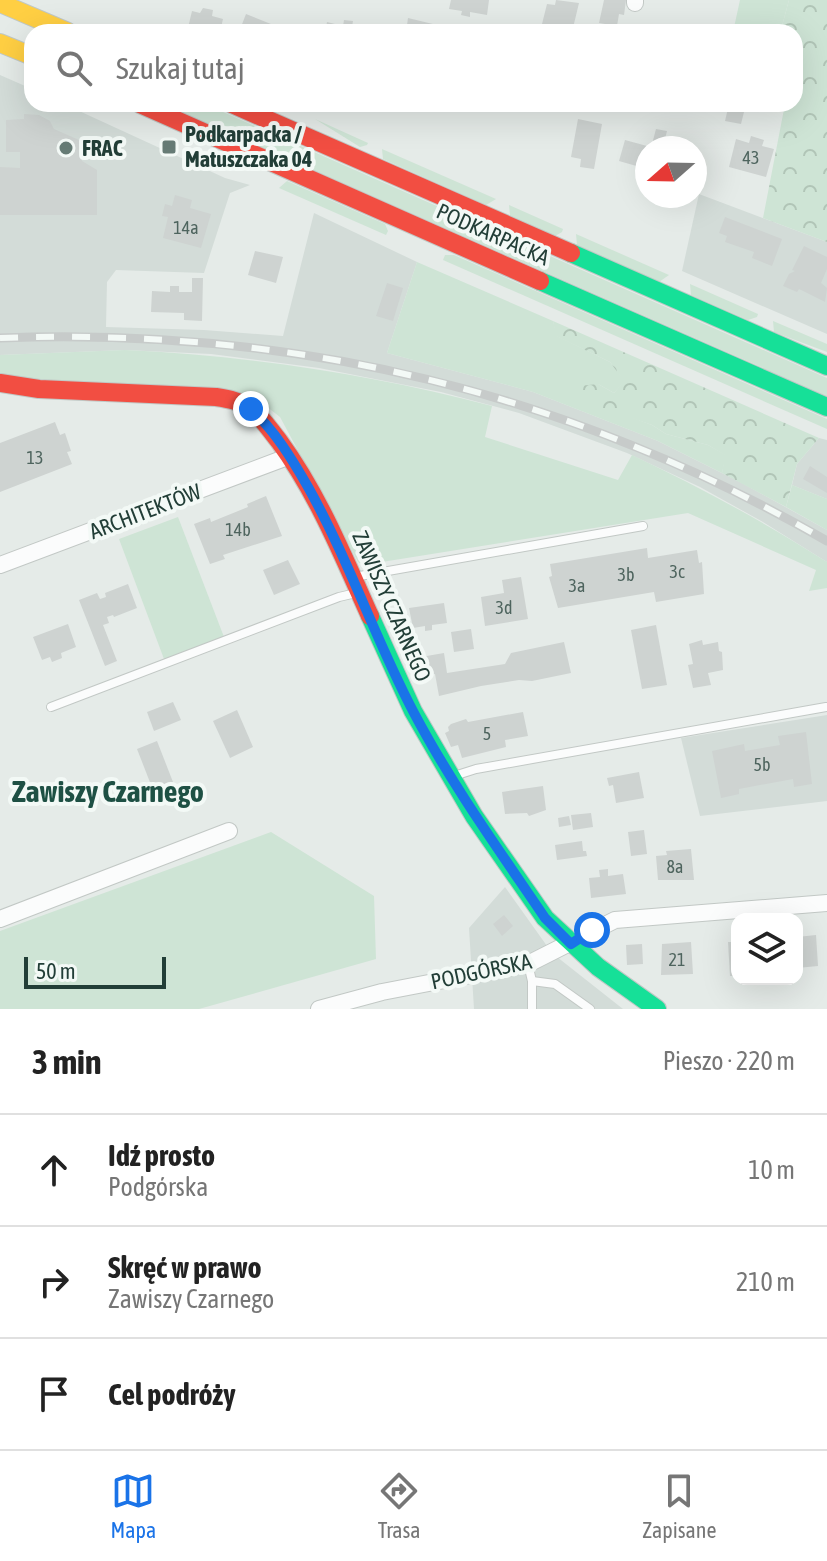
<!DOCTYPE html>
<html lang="pl">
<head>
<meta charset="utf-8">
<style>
	body { margin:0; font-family:"Asap Condensed",sans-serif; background:#f2f2f2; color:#222 }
	.controls { position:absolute; right:24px; bottom:24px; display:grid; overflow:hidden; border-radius:16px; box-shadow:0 8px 32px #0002 }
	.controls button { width:72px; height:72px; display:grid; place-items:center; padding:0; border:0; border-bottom:2px solid #e0e0e0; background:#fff; color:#222; font:40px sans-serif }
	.compass { position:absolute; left:635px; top:136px; width:72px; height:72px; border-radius:50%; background:#fff; box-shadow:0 8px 32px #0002; rotate:250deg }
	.scale { position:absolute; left:24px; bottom:20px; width:142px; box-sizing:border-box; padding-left:8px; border:4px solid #223e37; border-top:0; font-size:22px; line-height:28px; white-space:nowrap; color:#223e37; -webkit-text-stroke:6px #f3f9f6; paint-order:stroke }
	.stop { position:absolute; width:24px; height:24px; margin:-18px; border:6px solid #1a73e8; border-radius:50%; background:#fff }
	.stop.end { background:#1a73e8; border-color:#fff; box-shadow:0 2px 8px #0008 }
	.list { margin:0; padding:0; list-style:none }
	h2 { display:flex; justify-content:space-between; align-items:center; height:104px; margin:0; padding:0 32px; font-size:34px }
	h2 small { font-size:26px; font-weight:400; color:#767676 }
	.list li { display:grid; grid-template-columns:52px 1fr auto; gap:24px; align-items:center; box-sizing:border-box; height:112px; padding:0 32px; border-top:2px solid #e0e0e0 }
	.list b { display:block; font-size:30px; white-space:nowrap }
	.list p { margin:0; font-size:26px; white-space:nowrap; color:#767676 }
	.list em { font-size:26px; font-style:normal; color:#767676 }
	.icon { flex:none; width:44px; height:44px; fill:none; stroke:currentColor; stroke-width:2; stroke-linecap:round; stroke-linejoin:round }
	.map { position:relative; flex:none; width:827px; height:1009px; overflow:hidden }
	.search { position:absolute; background:#fff; box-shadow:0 8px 32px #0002; left:24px; right:24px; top:24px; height:88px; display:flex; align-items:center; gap:20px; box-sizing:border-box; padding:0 28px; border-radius:24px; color:#767676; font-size:30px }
	.sheet { height:440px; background:#fff }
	nav { display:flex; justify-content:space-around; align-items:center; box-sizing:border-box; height:112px; border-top:2px solid #e0e0e0; background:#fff; font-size:22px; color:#767676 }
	nav a { display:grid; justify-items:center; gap:4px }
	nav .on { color:#1a73e8 }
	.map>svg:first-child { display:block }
</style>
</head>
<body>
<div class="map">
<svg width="827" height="1009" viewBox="0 0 827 1009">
	<defs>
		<pattern id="forest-crowns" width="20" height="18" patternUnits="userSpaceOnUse" patternTransform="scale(2)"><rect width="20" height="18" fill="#cee4d5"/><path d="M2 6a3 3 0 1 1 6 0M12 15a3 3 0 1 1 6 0" fill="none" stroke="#b1c5b7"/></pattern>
	</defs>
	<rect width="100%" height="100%" fill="#e5ebe8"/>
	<g fill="#d3dcd8">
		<polygon points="0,75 32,89 32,104 64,104 225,178 250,185 230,193 204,273 116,270 107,282 106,327 204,330 283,336 314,213 417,262 387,353 533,392 658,441 742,483 827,530 827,562 763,522 700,487 627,453 519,413 441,392 319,368 211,354 125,350 0,355"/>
		<polygon points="699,194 827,242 827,334 682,271"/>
		<polygon points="819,438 827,440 827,499 792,485 797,464"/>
		<polygon points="827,715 827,801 700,816 681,738"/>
		<polygon points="505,887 552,953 623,1009 474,1009 469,928"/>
	</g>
	<g fill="#cee4d5">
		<polygon points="740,0 789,0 782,26 783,32 733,32"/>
		<polygon points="163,104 205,104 827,378 827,396"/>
		<polygon points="315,119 368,143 367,145 360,147"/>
		<polygon points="382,149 496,199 486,205 383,159"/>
		<polygon points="287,181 385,224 388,231 386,235 279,188"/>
		<polygon points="509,205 563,229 562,232 555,236 510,216"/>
		<polygon points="576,234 669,275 659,282 577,245"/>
		<polygon points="445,255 454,255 827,419 827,429 443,260"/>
		<polygon points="417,262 553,321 557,336 610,362 625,381 614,393 598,384 628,416 652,425 666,434 708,445 726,455 722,473 658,441 533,392 387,353"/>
		<polygon points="690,284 758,314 757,317 748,320 691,295"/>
		<polygon points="773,321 827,344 827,352 774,332"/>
		<path d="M125 350C250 356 371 374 492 406L485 437 618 480 632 455C700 487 764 522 827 562V588L809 591 816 570 688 513 363 565 358 562 280 417 253 396 218 390 0 377V355Z"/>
		<polygon points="792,485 827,499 827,530 786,507"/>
		<polygon points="178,517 224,637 164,659 119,539"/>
		<polygon points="271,832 374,896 376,959 199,1009 0,1009 0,931"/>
	</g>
	<g fill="url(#forest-crowns)">
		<polygon points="789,0 827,0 827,242 763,218 785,104 795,104 795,32 783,32 782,26"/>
		<polygon points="553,321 819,438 797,464 786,507 722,473 725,455 708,445 666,434 652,425 588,403 579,386 598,384 614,393 624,381 610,362 556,336"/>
	</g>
	<g fill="#ced3d1">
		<polygon points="451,0 489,0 487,15 470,12 470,17 461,15 462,11 449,9"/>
		<polygon points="556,0 579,3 572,32 541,28 547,4 555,5"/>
		<polygon points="604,0 626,0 624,15 619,14 617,26 599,23"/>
		<polygon points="203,8 213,10 212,16 223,19 220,32 187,32 192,11 200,13"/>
		<polygon points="246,14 276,26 273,32 239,32"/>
		<polygon points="408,18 437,25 435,32 406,32"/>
		<polygon points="344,20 353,21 352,27 368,32 325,32 327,22 343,26"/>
		<polygon points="539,104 562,104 561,110"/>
		<polygon points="729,104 746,104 741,124 725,121"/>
		<polygon points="24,114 39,115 50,121 54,129 79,140 82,148 82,161 97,170 97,215 0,215 0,167 20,168 20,152 6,152 6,120 24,119"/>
		<polygon points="578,119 602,124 594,169 580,167 581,159 571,157"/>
		<polygon points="656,129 667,131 663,147 652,144"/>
		<polygon points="751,136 764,140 762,146 774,149 766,177 729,167 736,139 749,143"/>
		<polygon points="625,140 647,146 647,169 619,161"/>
		<polygon points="175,195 192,200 190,208 211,214 201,248 163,238 168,217 162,216 165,204 172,206"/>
		<polygon points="725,217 782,239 772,266 752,258 754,252 725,242 727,236 719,233"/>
		<polygon points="804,246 827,257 827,269 821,283 827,288 825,302 799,289 797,292 783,286 789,274 795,271 792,270"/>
		<polygon points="255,251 283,257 276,283 248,275"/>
		<polygon points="192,278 203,278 202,321 184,320 184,313 151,312 152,291 170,292 170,286 179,286 179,292 192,292"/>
		<polygon points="387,283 403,288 393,321 376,316"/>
		<polygon points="55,422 60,435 65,433 71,451 67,452 72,464 0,492 0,443"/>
		<polygon points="810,466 827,477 827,493 803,479"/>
		<polygon points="266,496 282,536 223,555 225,559 210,564 194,524 210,518 211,522 248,507 247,504"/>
		<polygon points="647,548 648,558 697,550 699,563 702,562 704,594 656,602 654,592 558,608 549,577 552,576 550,564"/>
		<polygon points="288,560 300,584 274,595 263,570"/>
		<polygon points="521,577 528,619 485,626 481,597 504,593 502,580"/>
		<polygon points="128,584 137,608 114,617 113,615 107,617 109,623 103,625 117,661 105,666 79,600 97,593 100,599 106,597 105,593"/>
		<polygon points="444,603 447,623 432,625 432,630 425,631 425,626 413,628 409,608"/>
		<polygon points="68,624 76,647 61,653 62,658 52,662 50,657 42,660 33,637"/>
		<polygon points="656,625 667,685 642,689 631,630"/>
		<polygon points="471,629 474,649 454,652 451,632"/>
		<polygon points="702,640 703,645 718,642 719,651 722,652 723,670 708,673 711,685 693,688 688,665 693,664 689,644"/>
		<polygon points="564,642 571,673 532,681 519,680 481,686 439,696 435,674 418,677 415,658 444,653 447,673 505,664 511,653"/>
		<polygon points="173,702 181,720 154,731 147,712"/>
		<polygon points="237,710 253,747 230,758 213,721"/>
		<polygon points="523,712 528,736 505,740 506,747 462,758 458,745 451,747 445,733 449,731 448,727 451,724 466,719 468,722"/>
		<polygon points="806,732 812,784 794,787 793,779 739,789 739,794 721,798 712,751 744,744 745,751 780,745 778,736"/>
		<polygon points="157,741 173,782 153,790 137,749"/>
		<polygon points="639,772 644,798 616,803 613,785 609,786 607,778"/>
		<polygon points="543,786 546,810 529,816 527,813 505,814 502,792"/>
		<polygon points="591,813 593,827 573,830 571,815"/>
		<polygon points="569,816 571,825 559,827 558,818"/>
		<polygon points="644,830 647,854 631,856 628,832"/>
		<polygon points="582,841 583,851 586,851 587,856 557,860 555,845"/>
		<polygon points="691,849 694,880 658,880 656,856 667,855 666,851"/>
		<polygon points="608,869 608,876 623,874 626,894 591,898 589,878 600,877 599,870"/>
		<polygon points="504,915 513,926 502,936 493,924"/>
		<polygon points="816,935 818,966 797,968 797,937"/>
		<polygon points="691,942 693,974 661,975 662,944"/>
		<polygon points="728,942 737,942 737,976 730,976"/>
		<polygon points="642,944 643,964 627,965 626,945"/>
	</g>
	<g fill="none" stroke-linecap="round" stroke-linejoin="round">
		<defs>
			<g id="lane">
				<polyline points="354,577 643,526"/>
				<polyline points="51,707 339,597 356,593"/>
				<polyline points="454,776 476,769 826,707"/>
				<polyline points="528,964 532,981 532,1009"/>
				<polyline points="532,981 555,984 590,1009"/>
			</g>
			<g id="street">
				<polyline points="635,3 635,0"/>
				<polyline points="0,565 290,456"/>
				<polyline points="0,919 229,831"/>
				<polyline points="319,1009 382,992 528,964 615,920 827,903"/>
			</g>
			<g id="fast">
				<polyline points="571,253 827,366"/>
				<polyline points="540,281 827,407"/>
				<polyline points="370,616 413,711 474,816 545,918 598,967 657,1009"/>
			</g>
			<g id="slow">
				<polyline points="0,3 68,32"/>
				<polyline points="0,43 32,56"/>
			</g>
			<g id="jam">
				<polyline points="140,104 540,281"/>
				<polyline points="232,104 571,253"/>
				<path d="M0 383 39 389 216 397C229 399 240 401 251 409 262 417 270 430 279 441 318 494 343 556 370 616"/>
			</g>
		</defs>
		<use href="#lane" stroke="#c2c8c5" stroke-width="10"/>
		<use href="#street" stroke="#c2c8c5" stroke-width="18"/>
		<use href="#fast" stroke="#c0c8c5" stroke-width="20"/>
		<use href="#slow" stroke="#c0c8c5" stroke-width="20"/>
		<use href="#jam" stroke="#c0c8c5" stroke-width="20"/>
		<use href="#lane" stroke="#fbfcfc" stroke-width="8"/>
		<use href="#street" stroke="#fbfcfc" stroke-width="16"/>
		<use href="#fast" stroke="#16e098" stroke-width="18"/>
		<use href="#slow" stroke="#ffcf43" stroke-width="18"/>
		<use href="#jam" stroke="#f24e42" stroke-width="18"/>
		<defs>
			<path id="rail" d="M0 338C297 327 569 392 827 541"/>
		</defs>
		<use href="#rail" stroke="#c7cbca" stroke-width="9"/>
		<use href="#rail" stroke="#f3f9f6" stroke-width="6" stroke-dasharray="18" stroke-linecap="butt"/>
	</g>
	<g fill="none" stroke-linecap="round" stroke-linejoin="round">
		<path stroke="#1a73e8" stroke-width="10" d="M251 409C275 431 292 459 308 487 349 560 375 639 414 713 452 785 499 850 545 918L571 944 592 930"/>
	</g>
	<g fill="#667b75" stroke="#f3f9f6" stroke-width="3">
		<rect x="161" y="139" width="16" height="16" rx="4"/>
		<circle cx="66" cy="148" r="8"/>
	</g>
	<g text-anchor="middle" stroke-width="8" stroke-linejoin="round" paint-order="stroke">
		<g font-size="18" fill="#4e645e">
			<text x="751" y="164">43</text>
			<text x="186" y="234">14a</text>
			<text x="35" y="464">13</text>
			<text x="238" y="536">14b</text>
			<text x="677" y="578">3c</text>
			<text x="626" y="581">3b</text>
			<text x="577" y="592">3a</text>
			<text x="504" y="614">3d</text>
			<text x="487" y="740">5</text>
			<text x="762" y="771">5b</text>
			<text x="675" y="873">8a</text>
			<text x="677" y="966">21</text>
		</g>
		<g font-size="22" font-weight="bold" fill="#223e37" stroke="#f3f9f6" text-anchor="start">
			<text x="185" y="142">Podkarpacka /<tspan x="185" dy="25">Matuszczaka 04</tspan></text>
			<text x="82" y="156">FRAC</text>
		</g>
		<g font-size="22" fill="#223e37" stroke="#f3f9f6">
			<text transform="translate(493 234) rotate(24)" y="8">PODKARPACKA</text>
			<text transform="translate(145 511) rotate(-21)" y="8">ARCHITEKTÓW</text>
			<text transform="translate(392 606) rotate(66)" y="8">ZAWISZY CZARNEGO</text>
			<text transform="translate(481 971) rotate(-12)" y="8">PODGÓRSKA</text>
		</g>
		<g font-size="30" font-weight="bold" fill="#1e5044" stroke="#f3f9f6">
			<text x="108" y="802">Zawiszy Czarnego</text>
		</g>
	</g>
</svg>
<div class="controls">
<button><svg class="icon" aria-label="layers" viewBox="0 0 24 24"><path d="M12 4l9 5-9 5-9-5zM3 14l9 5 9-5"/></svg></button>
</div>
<svg class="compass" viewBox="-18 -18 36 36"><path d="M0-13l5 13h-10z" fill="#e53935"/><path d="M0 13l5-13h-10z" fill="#767676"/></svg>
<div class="scale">50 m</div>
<div class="stop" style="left:592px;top:930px"></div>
<div class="stop end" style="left:251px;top:409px"></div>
<div class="search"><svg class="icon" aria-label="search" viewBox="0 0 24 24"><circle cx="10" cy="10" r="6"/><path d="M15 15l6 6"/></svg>Szukaj tutaj</div>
</div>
<section class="sheet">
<h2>3 min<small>Pieszo · 220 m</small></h2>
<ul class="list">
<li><svg class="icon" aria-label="ahead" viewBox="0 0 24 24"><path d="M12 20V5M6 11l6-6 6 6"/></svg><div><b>Idź prosto</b><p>Podgórska</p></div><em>10 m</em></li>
<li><svg class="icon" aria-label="right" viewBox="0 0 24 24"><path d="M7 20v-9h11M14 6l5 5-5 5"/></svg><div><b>Skręć w prawo</b><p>Zawiszy Czarnego</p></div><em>210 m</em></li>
<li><svg class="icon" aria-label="arrive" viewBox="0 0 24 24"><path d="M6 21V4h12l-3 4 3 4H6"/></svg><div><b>Cel podróży</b></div></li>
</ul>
</section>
<nav>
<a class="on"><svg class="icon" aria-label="map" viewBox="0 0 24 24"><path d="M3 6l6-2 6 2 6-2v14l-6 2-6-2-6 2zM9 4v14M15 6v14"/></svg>Mapa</a>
<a><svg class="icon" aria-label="directions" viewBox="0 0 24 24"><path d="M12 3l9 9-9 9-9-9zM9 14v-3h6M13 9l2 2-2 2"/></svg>Trasa</a>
<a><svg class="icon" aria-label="saved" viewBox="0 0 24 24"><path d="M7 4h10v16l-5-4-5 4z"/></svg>Zapisane</a>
</nav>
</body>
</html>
